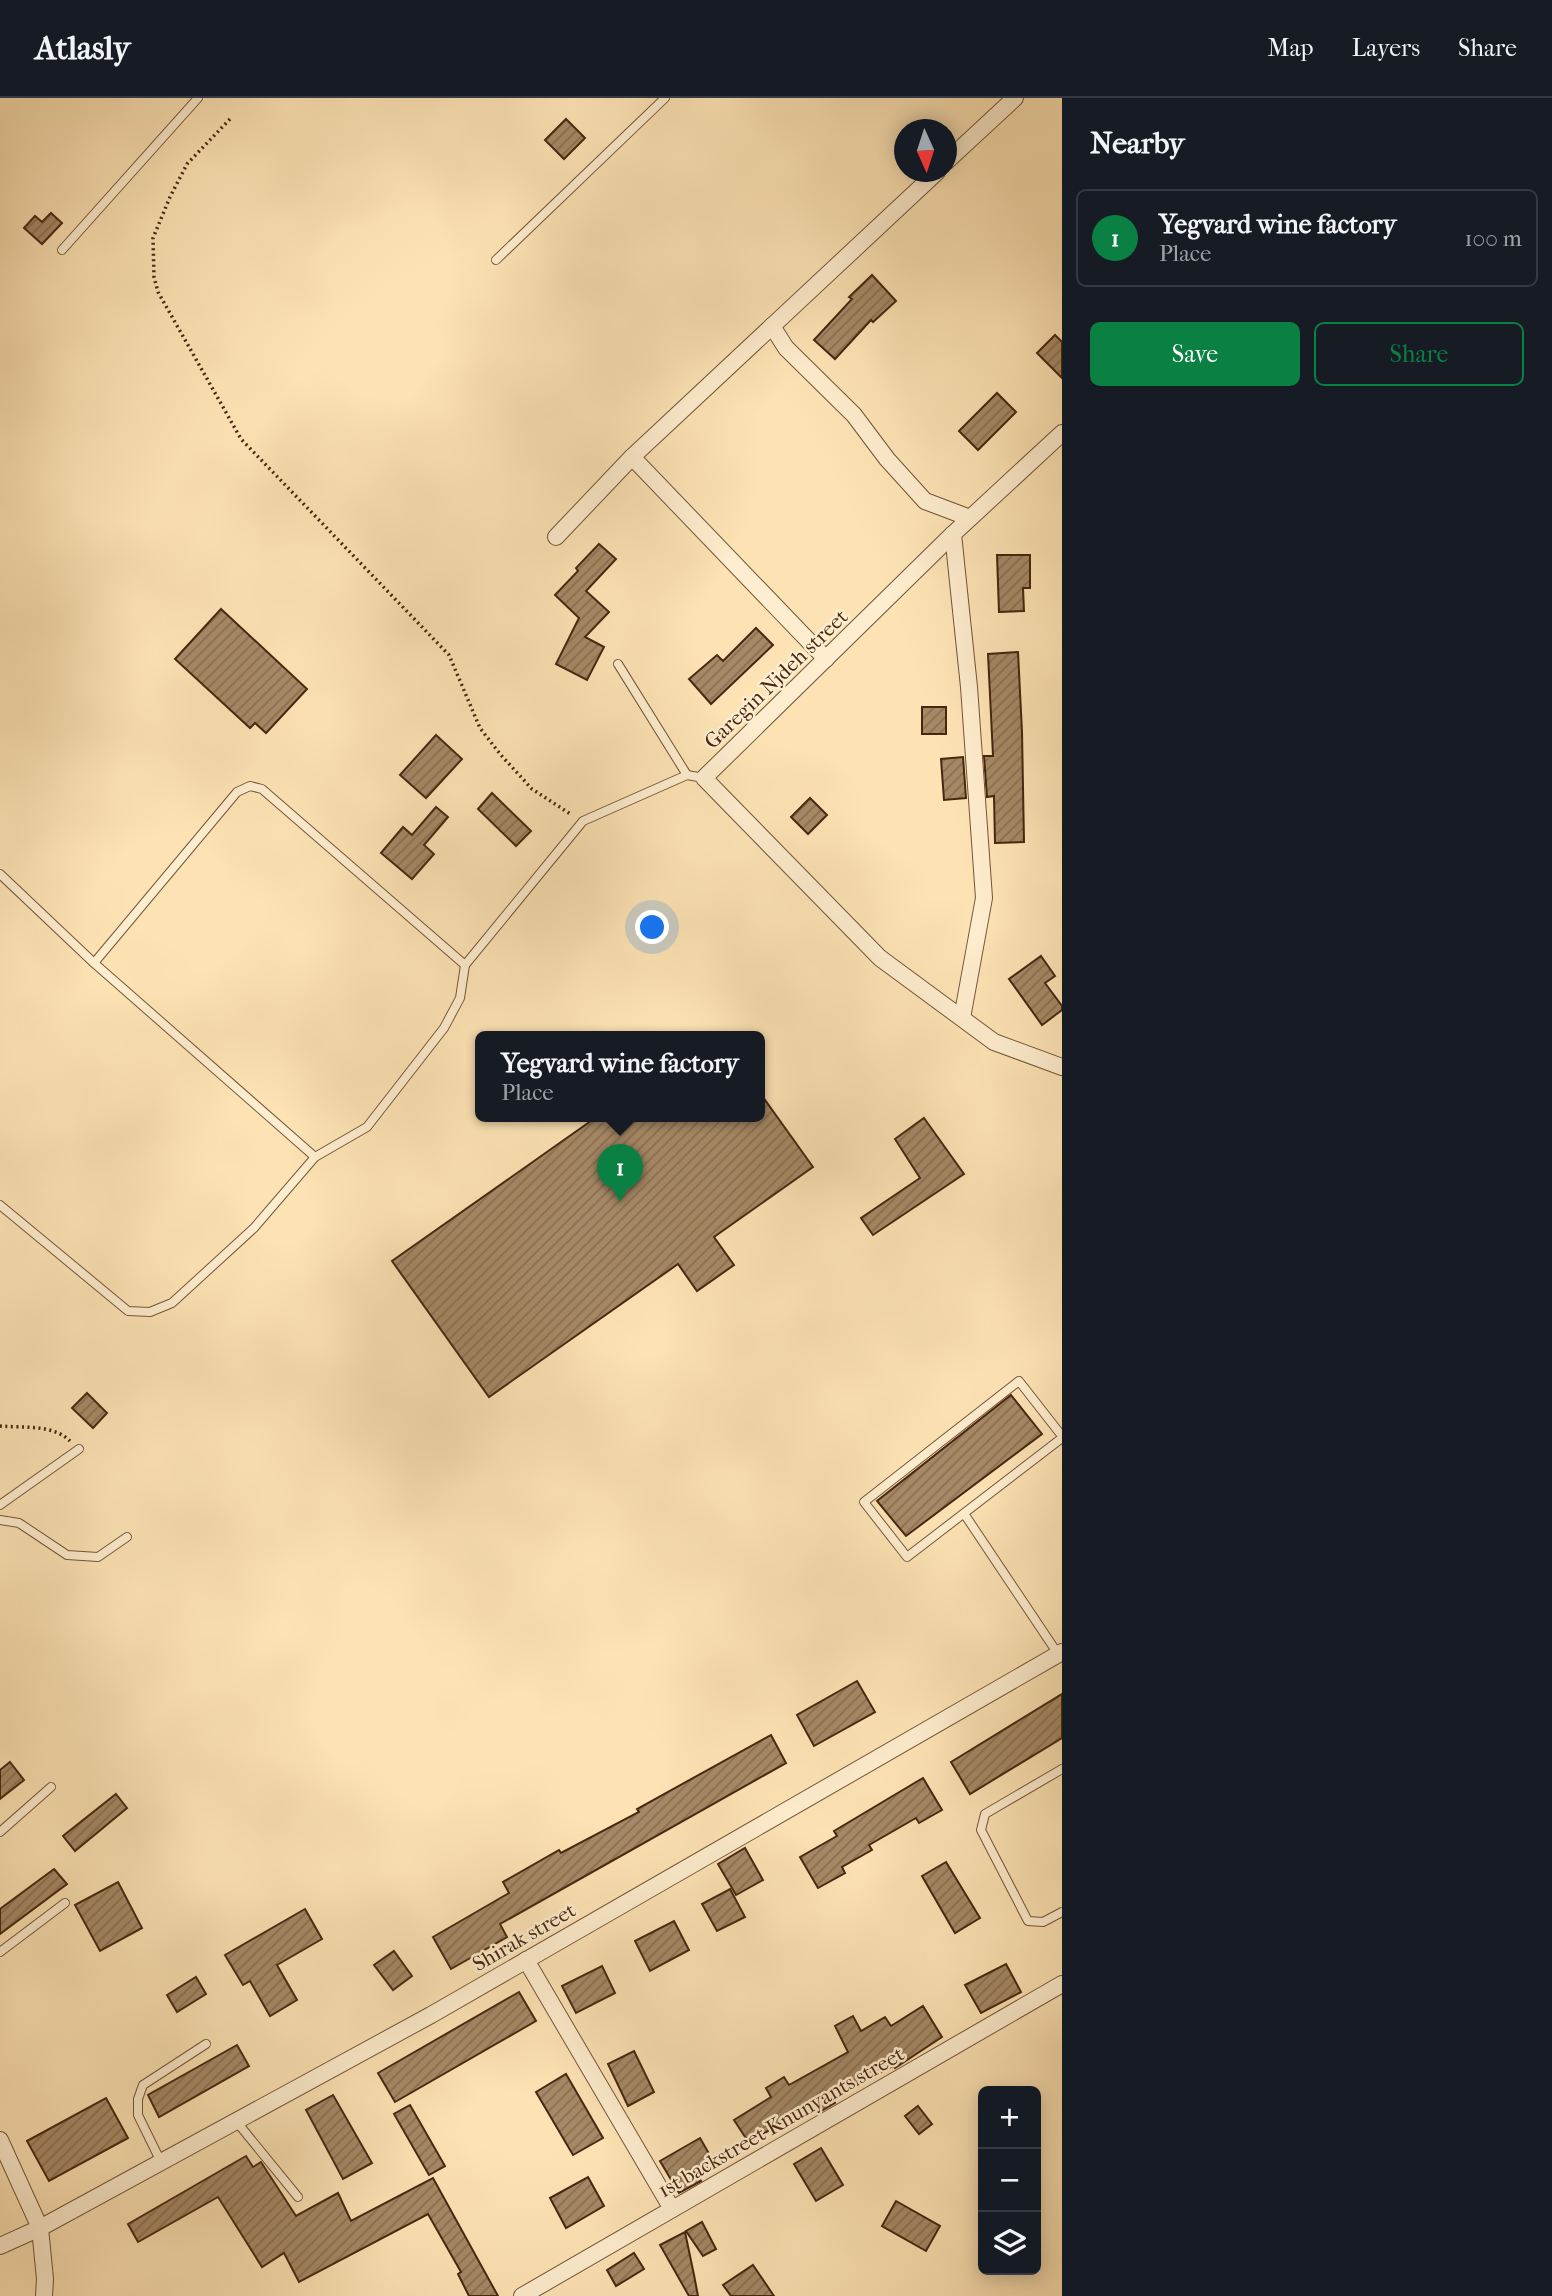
<!DOCTYPE html>
<html lang="en">
<head>
<meta charset="utf-8">
<style>
	body { margin:0; font-family:"IM FELL French Canon",serif; background:#242831; color:#f1f3f6 }
	.controls { position:absolute; right:21px; bottom:21px; display:grid; overflow:hidden; border-radius:10px; box-shadow:0 4px 18px #0003 }
	.controls button { width:63px; height:63px; display:grid; place-items:center; padding:0; border:0; border-bottom:2px solid #363941; background:#171b24; color:#f1f3f6; font:35px sans-serif }
	.compass { position:absolute; left:894px; top:21px; width:63px; height:63px; border-radius:50%; background:#171b24; box-shadow:0 4px 18px #0003; rotate:177deg }
	.you { position:absolute; left:653px; top:830px; width:24px; height:24px; margin:-18px; border:5px solid #fff; border-radius:50%; background:#1a73e8; box-shadow:0 0 0 10px #1a73e833 }
	.badge { display:grid; place-items:center; width:46px; height:46px; border-radius:50%; background:#0b8043; color:#fff; font-size:23px; font-weight:700 }
	.pin { position:absolute; translate:-50% -58px; filter:drop-shadow(0 2px 4px #0008) }
	.pin::after { content:''; position:absolute; top:37px; width:24px; height:21px; background:inherit; clip-path:polygon(0 0,100% 0,50% 100%) }
	.popup { position:absolute; left:475px; top:933px; width:290px; height:91px; box-sizing:border-box; display:grid; place-content:center; border-radius:10px; background:#171b24; filter:drop-shadow(0 2px 5px #0005); font-size:23px; white-space:nowrap; color:#9ea1a6 }
	.popup b { font-size:26px; color:#f1f3f6 }
	.popup::after { content:''; position:absolute; left:50%; top:100%; margin-left:-14px; border:14px solid transparent; border-top-color:#171b24 }
	.list { margin:0; padding:0; list-style:none }
	h2 { display:flex; justify-content:space-between; align-items:center; height:91px; margin:0; padding:0 28px; font-size:30px }
	h2 small { font-size:23px; font-weight:400; color:#9ea1a6 }
	.list li { display:grid; grid-template-columns:46px 1fr auto; gap:21px; align-items:center; box-sizing:border-box; height:98px; margin:0 14px 14px; padding:0 14px; border:2px solid #363941; border-radius:10px }
	.list b { display:block; font-size:26px; white-space:nowrap }
	.list p { margin:0; font-size:23px; white-space:nowrap; color:#9ea1a6 }
	.list em { font-size:23px; font-style:normal; color:#9ea1a6 }
	.actions { display:flex; gap:14px; padding:21px 28px }
	.actions a { flex:1; padding:16px 0; border:2px solid #0b8043; border-radius:10px; text-align:center; font-size:24px; color:#0b8043 }
	.actions .main { background:#0b8043; color:#fff }
	.icon { flex:none; width:38px; height:38px; fill:none; stroke:currentColor; stroke-width:2; stroke-linecap:round; stroke-linejoin:round }
	.map { position:relative; flex:none; width:1062px; height:2198px; overflow:hidden }
	header { display:flex; align-items:center; gap:42px; box-sizing:border-box; height:98px; padding:0 35px; background:#171b24; border-bottom:2px solid #363941 }
	header strong { font-size:33px }
	nav { display:flex; gap:38px; margin-inline-start:auto; font-size:24px }
	main { display:flex }
	aside { flex:1; background:#171b24 }
	.map>svg:first-child { display:block }
</style>
</head>
<body>
<header>
<strong>Atlasly</strong>
<nav><a>Map</a><a>Layers</a><a>Share</a></nav>
</header>
<main>
<div class="map">
<svg width="1062" height="2198" viewBox="0 0 1062 2198">
	<defs>
		<pattern id="building-hatch" width="6" height="6" patternUnits="userSpaceOnUse" patternTransform="scale(1.75)"><rect width="6" height="6" fill="#a68966"/><path d="M-1 1l2-2M0 6l6-6M5 7l2-2" fill="none" stroke="#897053"/></pattern>
	</defs>
	<rect width="100%" height="100%" fill="#fde3b4"/>
	<filter id="stains"><feTurbulence type="fractalNoise" baseFrequency=".00286" numOctaves="4"/><feColorMatrix values="0 0 0 0 .2 0 0 0 0 .09 0 0 0 0 .02 0 0 0 .5 -.17"/></filter>
	<radialGradient id="worn" r=".72"><stop offset=".6" stop-color="#630" stop-opacity="0"/><stop offset="1" stop-color="#630" stop-opacity=".3"/></radialGradient>
	<g fill="url(#building-hatch)" stroke="#472711" stroke-width="2">
		<polygon points="566,21 585,40 564,61 545,42"/>
		<polygon points="51,115 62,125 42,146 24,130 35,118 42,124"/>
		<polygon points="872,177 896,203 873,224 871,222 835,261 814,242 852,201 849,199"/>
		<polygon points="1055,237 1062,244 1062,280 1037,255"/>
		<polygon points="997,295 1016,314 978,352 959,333"/>
		<polygon points="599,446 616,461 586,493 609,514 585,539 604,549 587,582 556,566 579,520 555,497 578,473 576,470"/>
		<polygon points="997,457 1030,457 1030,490 1023,490 1024,513 999,514"/>
		<polygon points="221,511 307,591 266,635 255,625 250,630 175,561"/>
		<polygon points="756,530 773,547 711,606 689,581 717,557 723,563"/>
		<polygon points="1018,554 1022,634 1024,744 995,745 994,698 987,699 984,658 993,658 988,556"/>
		<rect x="922" y="609" width="24" height="27"/>
		<polygon points="436,637 462,661 426,700 400,677"/>
		<polygon points="963,659 966,700 944,702 941,661"/>
		<polygon points="492,695 531,733 516,748 478,711"/>
		<polygon points="810,700 827,717 808,736 791,719"/>
		<polygon points="436,709 448,719 424,747 434,756 412,781 381,755 403,729 412,737"/>
		<polygon points="1041,858 1055,878 1045,885 1062,908 1062,912 1042,927 1009,881"/>
		<polygon points="760,995 813,1069 714,1139 734,1167 697,1193 678,1166 489,1299 392,1163 598,1018 760,1018"/>
		<polygon points="924,1020 964,1076 873,1137 861,1120 920,1080 895,1041"/>
		<polygon points="87,1295 107,1315 93,1330 72,1310"/>
		<polygon points="1011,1297 1042,1336 906,1438 877,1403"/>
		<polygon points="857,1583 875,1614 814,1648 797,1617"/>
		<polygon points="1062,1596 1062,1640 970,1696 951,1664"/>
		<polygon points="771,1637 786,1665 500,1826 507,1839 451,1871 433,1839 509,1795 503,1784 559,1752 561,1755 639,1714 637,1711"/>
		<polygon points="10,1664 24,1682 0,1701 0,1672"/>
		<polygon points="923,1680 942,1712 919,1725 916,1720 869,1747 872,1752 842,1769 845,1775 818,1790 800,1759 837,1738 834,1733"/>
		<polygon points="116,1696 127,1710 75,1753 63,1738"/>
		<polygon points="745,1750 763,1782 736,1797 718,1766"/>
		<polygon points="946,1764 980,1820 955,1835 922,1778"/>
		<polygon points="54,1771 67,1786 0,1836 0,1811"/>
		<polygon points="118,1784 142,1830 100,1853 75,1807"/>
		<polygon points="730,1791 745,1819 717,1833 702,1806"/>
		<polygon points="305,1811 322,1841 277,1867 297,1902 270,1918 250,1883 243,1887 225,1857"/>
		<polygon points="674,1823 689,1852 650,1873 635,1843"/>
		<polygon points="394,1853 412,1878 393,1892 374,1867"/>
		<polygon points="1006,1866 1021,1894 981,1915 965,1887"/>
		<polygon points="602,1868 615,1895 576,1915 562,1888"/>
		<polygon points="196,1879 206,1896 177,1914 167,1897"/>
		<polygon points="519,1894 536,1923 395,2004 378,1975"/>
		<polygon points="923,1908 942,1939 895,1970 893,1968 832,2000 835,2005 818,2015 812,2005 749,2045 734,2022 771,1999 766,1990 784,1979 789,1987 848,1954 835,1928 853,1918 861,1933 885,1919 891,1928"/>
		<polygon points="237,1947 249,1968 159,2019 148,1997"/>
		<polygon points="634,1953 654,1994 628,2008 608,1966"/>
		<polygon points="566,1976 603,2040 573,2057 536,1994"/>
		<polygon points="333,1997 372,2065 343,2081 306,2012"/>
		<polygon points="106,2000 128,2040 49,2083 27,2043"/>
		<polygon points="410,2007 445,2068 429,2077 394,2016"/>
		<polygon points="918,2008 932,2026 919,2036 905,2018"/>
		<polygon points="700,2040 715,2066 697,2076 701,2083 679,2095 660,2063"/>
		<polygon points="821,2050 843,2087 816,2103 794,2066"/>
		<polygon points="246,2058 253,2069 261,2064 296,2118 338,2095 351,2123 433,2080 498,2198 469,2198 458,2176 461,2174 428,2116 299,2184 284,2155 262,2169 218,2099 138,2144 128,2126"/>
		<polygon points="588,2079 604,2108 566,2130 550,2100"/>
		<polygon points="896,2103 940,2128 926,2153 882,2128"/>
		<polygon points="702,2124 716,2151 703,2158 686,2133"/>
		<polygon points="685,2134 694,2177 698,2198 689,2198 660,2147"/>
		<polygon points="634,2155 644,2171 616,2188 607,2172"/>
		<polygon points="753,2167 774,2198 731,2198 723,2187"/>
	</g>
	<g fill="none" stroke-linecap="round" stroke-linejoin="round">
		<defs>
			<g id="lane">
				<polyline points="62,152 198,0"/>
				<polyline points="496,162 665,0"/>
				<polyline points="618,566 687,677"/>
				<polyline points="0,776 94,865 315,1059"/>
				<polyline points="94,865 237,694 250,688 262,691 465,867 583,723 687,677 704,680"/>
				<polyline points="0,1107 128,1213 150,1214 172,1205 254,1130 315,1059 367,1029 444,930 460,900 465,867"/>
				<polyline points="1062,1338 1019,1283 864,1404 907,1459 1062,1340"/>
				<polyline points="0,1407 79,1351"/>
				<polyline points="965,1417 1058,1556"/>
				<polyline points="0,1422 19,1425 67,1457 98,1459 127,1439"/>
				<polyline points="1062,1671 985,1716 981,1732 1028,1823 1043,1824 1062,1814"/>
				<polyline points="0,1734 51,1689"/>
				<polyline points="0,1854 65,1805"/>
				<polyline points="236,2023 298,2099"/>
				<polyline points="161,2064 138,2017 138,2001 143,1987 206,1946"/>
			</g>
			<g id="street">
				<polyline points="946,64 1015,0"/>
				<polyline points="772,228 786,250 854,317 887,361 925,403 970,420"/>
				<polyline points="1062,335 953,436 704,680 880,860 994,944 1062,969"/>
				<polyline points="632,359 826,561"/>
				<polyline points="953,436 969,589 984,800 962,920"/>
				<polyline points="556,439 632,359 937,74"/>
				<polyline points="526,1862 672,2111"/>
				<polyline points="0,2042 40,2130 45,2181 44,2198"/>
				<polyline points="0,2148 40,2130 431,1917 1062,1554"/>
				<polyline points="522,2198 1062,1886"/>
			</g>
		</defs>
		<use href="#lane" stroke="#74563a" stroke-width="10"/>
		<use href="#street" stroke="#74563a" stroke-width="18"/>
		<g stroke="#472711" stroke-width="3.5" stroke-dasharray="2 3.5" stroke-linecap="butt">
			<polyline points="230,21 187,66 170,99 153,140 154,179 158,194 241,341 449,557 480,630 500,656 532,691 572,717"/>
			<path d="M0 1328C23 1330 53 1326 70 1343"/>
		</g>
		<use href="#lane" stroke="#feedce" stroke-width="8"/>
		<use href="#street" stroke="#feedce" stroke-width="16"/>
	</g>
	<g text-anchor="middle" stroke-width="5" stroke-linejoin="round" paint-order="stroke">
		<g font-size="21" fill="#472711" stroke="#feedce">
			<text transform="translate(776 581) rotate(-44)" y="7">Garegin Njdeh street</text>
			<text transform="translate(524 1839) rotate(-30)" y="7">Shirak street</text>
			<text transform="translate(781 2024) rotate(-30)" y="7">1st backstreet Knunyants street</text>
		</g>
	</g>
	<rect width="100%" height="100%" filter="url(#stains)"/>
	<rect width="100%" height="100%" fill="url(#worn)"/>
</svg>
<div class="controls">
<button>+</button>
<button>−</button>
<button><svg class="icon" aria-label="layers" viewBox="0 0 24 24"><path d="M12 4l9 5-9 5-9-5zM3 14l9 5 9-5"/></svg></button>
</div>
<svg class="compass" viewBox="-18 -18 36 36"><path d="M0-13l5 13h-10z" fill="#e53935"/><path d="M0 13l5-13h-10z" fill="#9ea1a6"/></svg>
<div class="you"></div>
<div class="pin badge" style="left:620px;top:1104px">1</div>
<div class="popup"><b>Yegvard wine factory</b>Place</div>
</div>
<aside>
<h2>Nearby<small></small></h2>
<ul class="list">
<li><span class="badge">1</span><div><b>Yegvard wine factory</b><p>Place</p></div><em>100 m</em></li>
</ul>
<div class="actions"><a class="main">Save</a><a>Share</a></div>
</aside>
</main>
</body>
</html>
